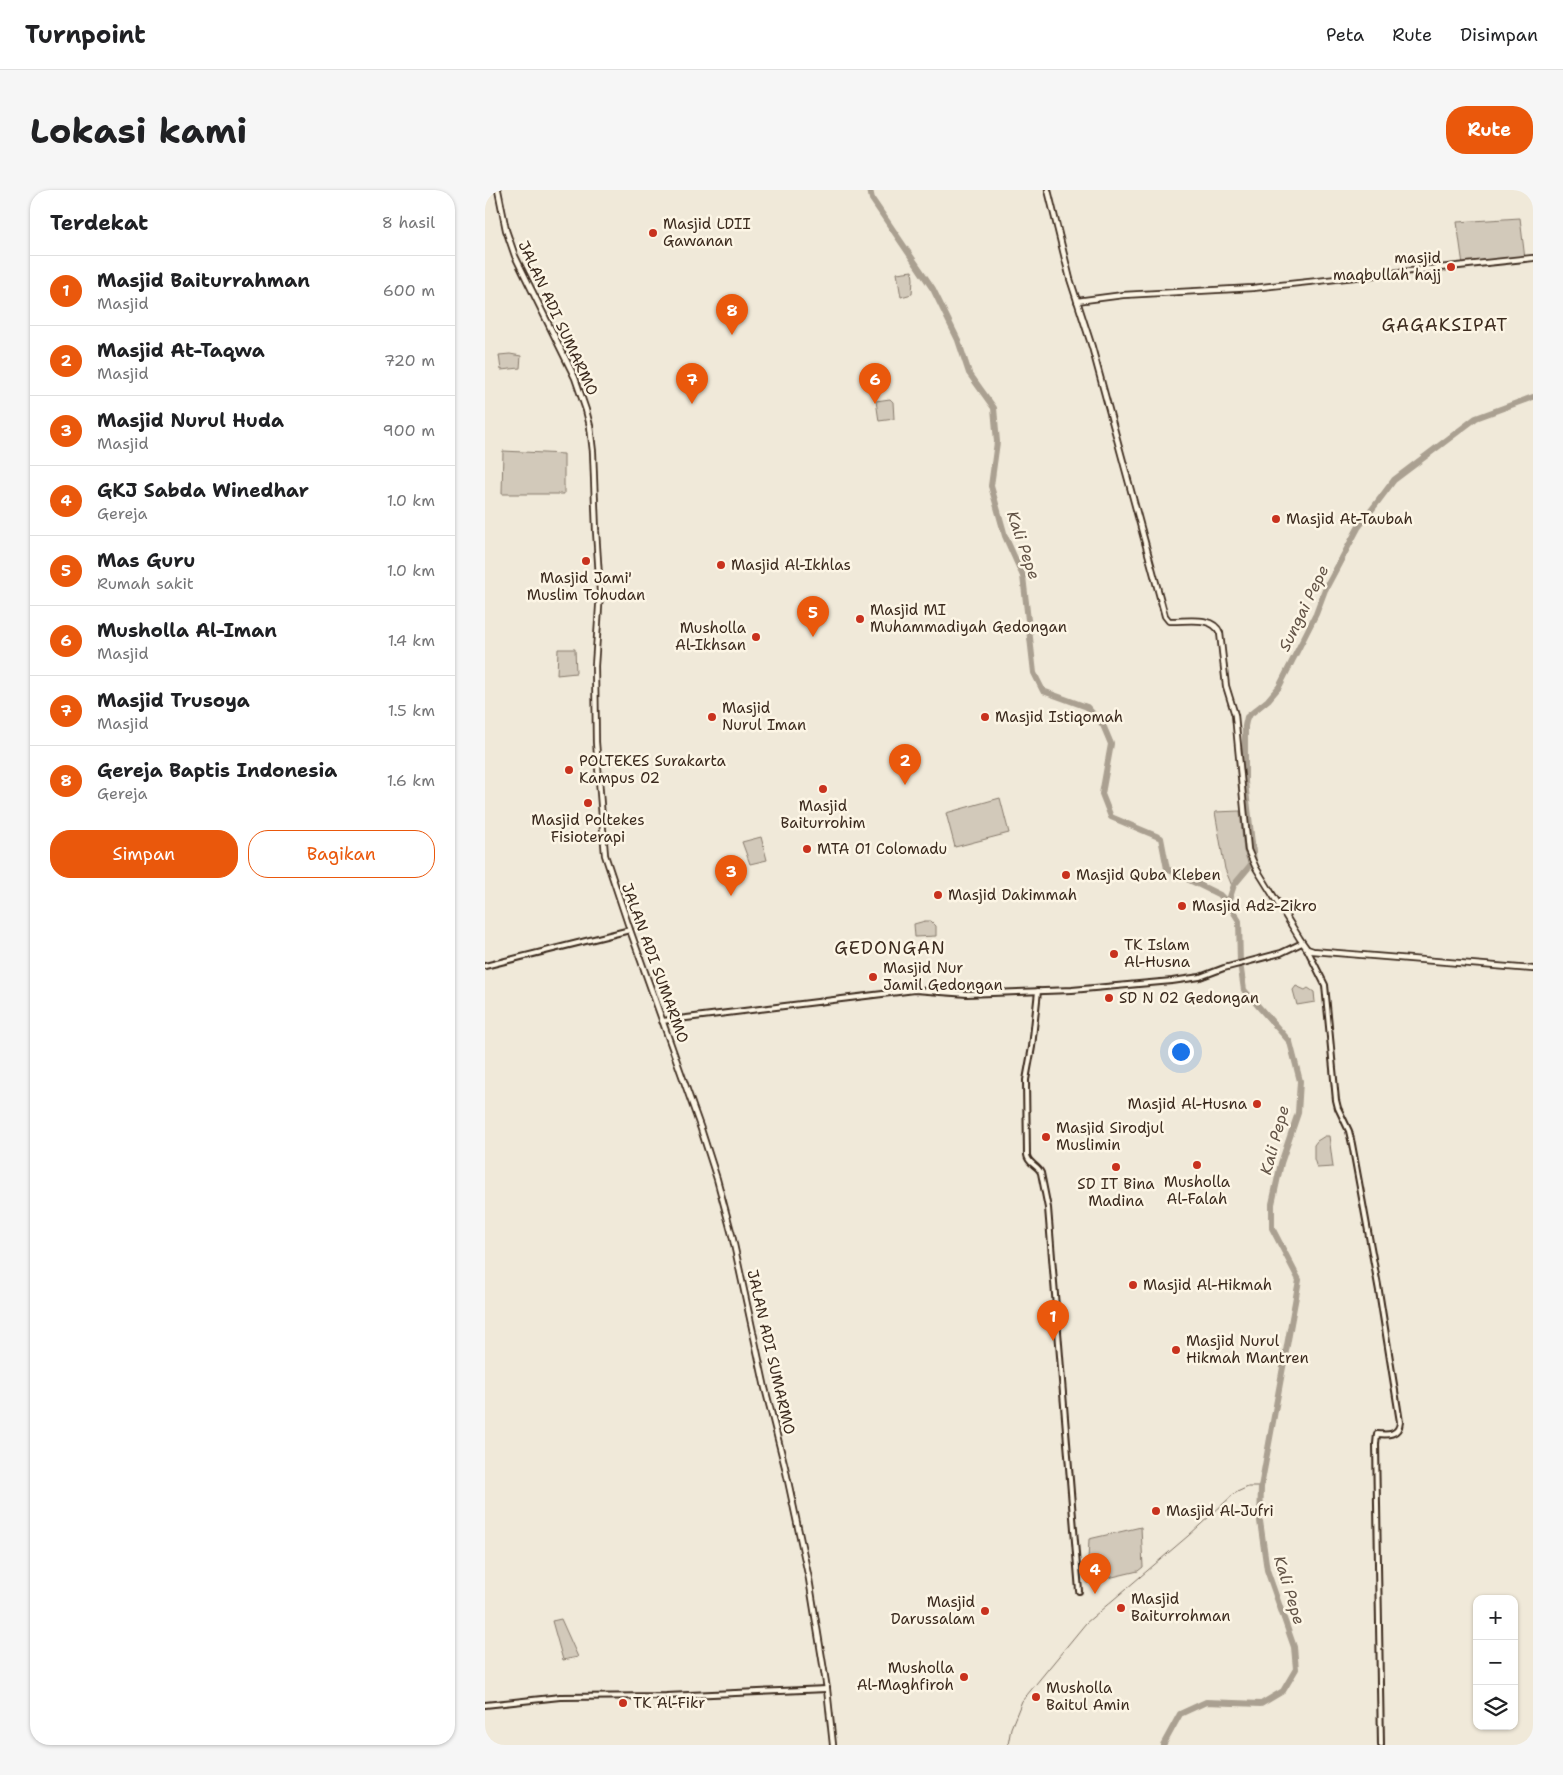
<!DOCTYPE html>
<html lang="id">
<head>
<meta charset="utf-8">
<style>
	body { margin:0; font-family:"Shantell Sans",sans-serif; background:#f6f6f6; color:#202124 }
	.controls { position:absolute; right:15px; bottom:15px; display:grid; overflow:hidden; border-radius:10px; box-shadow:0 1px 4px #0004 }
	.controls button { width:45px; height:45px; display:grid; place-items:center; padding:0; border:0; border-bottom:1px solid #e0e0e0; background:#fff; color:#202124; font:25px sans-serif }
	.you { position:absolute; left:695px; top:861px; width:18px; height:18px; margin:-12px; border:4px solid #fff; border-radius:50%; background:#1a73e8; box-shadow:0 0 0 8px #1a73e833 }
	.badge { display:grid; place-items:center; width:32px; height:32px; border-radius:50%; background:#ea580c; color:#fff; font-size:16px; font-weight:700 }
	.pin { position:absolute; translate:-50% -41px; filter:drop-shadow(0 1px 2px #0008) }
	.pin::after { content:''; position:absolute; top:26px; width:18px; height:15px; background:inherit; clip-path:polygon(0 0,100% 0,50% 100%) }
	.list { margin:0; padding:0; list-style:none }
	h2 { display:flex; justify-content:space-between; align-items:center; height:65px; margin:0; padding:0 20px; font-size:21px }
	h2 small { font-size:16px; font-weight:400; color:#757577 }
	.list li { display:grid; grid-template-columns:32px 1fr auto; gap:15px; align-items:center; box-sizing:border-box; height:70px; padding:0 20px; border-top:1px solid #e0e0e0 }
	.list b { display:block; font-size:19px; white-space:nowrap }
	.list p { margin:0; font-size:16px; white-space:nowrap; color:#757577 }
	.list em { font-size:16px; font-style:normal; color:#757577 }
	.actions { display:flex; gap:10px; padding:15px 20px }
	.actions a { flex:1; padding:11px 0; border:1px solid #ea580c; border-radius:20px; text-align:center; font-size:18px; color:#ea580c }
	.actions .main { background:#ea580c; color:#fff }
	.icon { flex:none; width:28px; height:28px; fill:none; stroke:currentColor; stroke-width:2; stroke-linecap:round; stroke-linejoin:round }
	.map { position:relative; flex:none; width:1048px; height:1555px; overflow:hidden; border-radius:20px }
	header { display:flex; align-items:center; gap:30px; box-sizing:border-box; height:70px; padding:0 25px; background:#fff; border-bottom:1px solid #e0e0e0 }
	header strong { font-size:24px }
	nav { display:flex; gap:28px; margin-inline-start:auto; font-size:18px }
	.intro { display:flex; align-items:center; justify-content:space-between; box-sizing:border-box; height:120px; padding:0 30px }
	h1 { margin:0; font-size:35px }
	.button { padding:12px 22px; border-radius:20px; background:#ea580c; color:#fff; font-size:18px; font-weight:700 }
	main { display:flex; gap:30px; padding:0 30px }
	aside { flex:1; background:#fff; border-radius:20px; box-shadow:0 1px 4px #0004 }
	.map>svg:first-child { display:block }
</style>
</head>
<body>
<header>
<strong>Turnpoint</strong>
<nav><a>Peta</a><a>Rute</a><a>Disimpan</a></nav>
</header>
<div class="intro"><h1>Lokasi kami</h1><a class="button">Rute</a></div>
<main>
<aside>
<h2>Terdekat<small>8 hasil</small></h2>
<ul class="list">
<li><span class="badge">1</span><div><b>Masjid Baiturrahman</b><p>Masjid</p></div><em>600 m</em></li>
<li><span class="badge">2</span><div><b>Masjid At-Taqwa</b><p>Masjid</p></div><em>720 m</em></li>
<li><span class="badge">3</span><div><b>Masjid Nurul Huda</b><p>Masjid</p></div><em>900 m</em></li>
<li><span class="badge">4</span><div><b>GKJ Sabda Winedhar</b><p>Gereja</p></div><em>1.0 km</em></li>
<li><span class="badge">5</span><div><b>Mas Guru</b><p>Rumah sakit</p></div><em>1.0 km</em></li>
<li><span class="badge">6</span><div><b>Musholla Al-Iman</b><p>Masjid</p></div><em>1.4 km</em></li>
<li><span class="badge">7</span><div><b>Masjid Trusoya</b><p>Masjid</p></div><em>1.5 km</em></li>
<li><span class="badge">8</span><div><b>Gereja Baptis Indonesia</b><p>Gereja</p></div><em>1.6 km</em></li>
</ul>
<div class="actions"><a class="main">Simpan</a><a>Bagikan</a></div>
</aside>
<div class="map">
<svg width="1048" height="1555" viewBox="0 0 1048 1555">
	<rect width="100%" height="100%" fill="#f0e9d9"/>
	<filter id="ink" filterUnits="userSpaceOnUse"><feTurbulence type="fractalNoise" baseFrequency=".02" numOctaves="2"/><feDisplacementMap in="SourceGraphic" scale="10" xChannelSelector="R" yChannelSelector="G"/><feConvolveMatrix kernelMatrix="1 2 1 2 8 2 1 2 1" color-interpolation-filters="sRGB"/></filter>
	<g filter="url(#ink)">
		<g fill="#d2c9ba" stroke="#867a6c">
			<polygon points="1035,28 1040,69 978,75 972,32"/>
			<polygon points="427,81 428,89 427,104 416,107 412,83"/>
			<polygon points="25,164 36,166 35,178 16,180 14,165"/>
			<polygon points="405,209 408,212 409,229 394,231 391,211"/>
			<polygon points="18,261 79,264 79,304 17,304"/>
			<polygon points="73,459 90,459 91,483 72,485"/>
			<polygon points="515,608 524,643 470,657 461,623"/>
			<polygon points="755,621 759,661 764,675 747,696 740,679 730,622"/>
			<polygon points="276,647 282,670 265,674 257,652"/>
			<polygon points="440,731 446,731 451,736 451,746 430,747 429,734"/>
			<polygon points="811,796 820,800 823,798 829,802 830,812 812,815 808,800"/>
			<polygon points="840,946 844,946 848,977 832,978 829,969 829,955 832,951"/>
			<polygon points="656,1337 658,1377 653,1381 602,1393 604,1349"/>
			<polygon points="76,1429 93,1467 78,1470 67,1431"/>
		</g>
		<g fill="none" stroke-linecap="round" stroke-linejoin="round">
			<polyline stroke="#7e7163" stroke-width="1" points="523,1555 526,1538 537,1511 601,1433 703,1346 750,1303 763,1297 776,1297"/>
			<g stroke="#aaa091" stroke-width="6">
				<polyline points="385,0 387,9 448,99 473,150 484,183 509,218 512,252 506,296 520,346 538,386 549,483 558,501 602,517 618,535 626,554 617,604 626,627 676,648 682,679 735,705 743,713 754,731 755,773 759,800 805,852 815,891 813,923 796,973 787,1014 787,1038 814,1090 776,1297 775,1331 782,1380 809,1457 811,1479 798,1501 776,1514 721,1512 695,1524 678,1555"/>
				<polyline points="743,713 749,695 769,671 760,592 760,536 762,527 783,510 794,497 831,424 840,400 873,338 909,290 991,228 1048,207"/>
			</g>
			<defs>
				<g id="tertiary">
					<path d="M822 759 840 795 851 910 853 918 864 941 867 954 894 1101 915 1232C914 1246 902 1245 892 1244L891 1254 896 1555"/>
					<polyline points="0,776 145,740"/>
					<path d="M553 801 547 857 541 890 542 965C543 974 553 975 556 983L563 1018 594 1401"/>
					<polyline points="177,831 430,800 482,804 587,800 687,791 715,787 739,778 796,763 817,753"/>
					<polyline points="0,1515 75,1507 181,1506 342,1499"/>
				</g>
				<g id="secondary">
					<polyline points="13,0 21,40 30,66 90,188 101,220 105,236 108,262 111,341 115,402 110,476 111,552 120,665 145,740 216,939 232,989 247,1045 280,1198 300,1277 324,1389 342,1499 348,1555"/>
					<path d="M563 0 585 89 607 157 680 426 684 431C700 432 728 425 735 443L741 496 750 525 763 660 771 678 815 749 822 759 828 761 1048 779"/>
					<polyline points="592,111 638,105 768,98 1048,68"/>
				</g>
			</defs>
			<use href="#tertiary" stroke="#3b2a1e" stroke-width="8"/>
			<use href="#secondary" stroke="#3b2a1e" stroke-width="8"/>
			<use href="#tertiary" stroke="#fcf5e5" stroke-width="4"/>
			<use href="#secondary" stroke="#fcf5e5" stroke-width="4.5"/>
		</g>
	</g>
	<g fill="#c8321e" stroke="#fcf5e5" stroke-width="2">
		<circle cx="168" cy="43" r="5"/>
		<circle cx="966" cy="77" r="5"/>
		<circle cx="791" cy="329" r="5"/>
		<circle cx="101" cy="371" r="5"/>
		<circle cx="236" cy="375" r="5"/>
		<circle cx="375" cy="429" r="5"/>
		<circle cx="271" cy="447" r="5"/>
		<circle cx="227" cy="527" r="5"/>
		<circle cx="500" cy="527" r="5"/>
		<circle cx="84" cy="580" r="5"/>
		<circle cx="338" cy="599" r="5"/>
		<circle cx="103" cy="613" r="5"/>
		<circle cx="322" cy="659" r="5"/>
		<circle cx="581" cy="685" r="5"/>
		<circle cx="453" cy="705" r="5"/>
		<circle cx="697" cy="716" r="5"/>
		<circle cx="629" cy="764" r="5"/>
		<circle cx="388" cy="787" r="5"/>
		<circle cx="624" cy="808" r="5"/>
		<circle cx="772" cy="914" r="5"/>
		<circle cx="561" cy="947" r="5"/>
		<circle cx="712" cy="975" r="5"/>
		<circle cx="631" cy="977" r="5"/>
		<circle cx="648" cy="1095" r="5"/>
		<circle cx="691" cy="1160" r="5"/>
		<circle cx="671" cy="1321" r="5"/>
		<circle cx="636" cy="1418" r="5"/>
		<circle cx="500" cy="1421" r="5"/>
		<circle cx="479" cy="1487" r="5"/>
		<circle cx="551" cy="1507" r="5"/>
		<circle cx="138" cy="1513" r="5"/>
	</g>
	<g text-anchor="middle" stroke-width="5" stroke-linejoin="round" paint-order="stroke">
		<g font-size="15" fill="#3b2a1e" stroke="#fcf5e5" text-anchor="start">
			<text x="178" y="39">Masjid LDII<tspan x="178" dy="17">Gawanan</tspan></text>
			<text x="956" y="73" text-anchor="end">masjid<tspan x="956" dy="17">maqbullah hajj</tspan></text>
			<text x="801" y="334">Masjid At-Taubah</text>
			<text x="246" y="380">Masjid Al-Ikhlas</text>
			<text x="101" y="393" text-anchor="middle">Masjid Jami'<tspan x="101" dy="17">Muslim Tohudan</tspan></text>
			<text x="385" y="425">Masjid MI<tspan x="385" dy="17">Muhammadiyah Gedongan</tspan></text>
			<text x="261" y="443" text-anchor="end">Musholla<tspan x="261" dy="17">Al-Ikhsan</tspan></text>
			<text x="237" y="523">Masjid<tspan x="237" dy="17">Nurul Iman</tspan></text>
			<text x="510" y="532">Masjid Istiqomah</text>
			<text x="94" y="576">POLTEKES Surakarta<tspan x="94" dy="17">Kampus 02</tspan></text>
			<text x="338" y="621" text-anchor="middle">Masjid<tspan x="338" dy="17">Baiturrohim</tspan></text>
			<text x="103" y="635" text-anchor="middle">Masjid Poltekes<tspan x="103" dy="17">Fisioterapi</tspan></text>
			<text x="332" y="664">MTA 01 Colomadu</text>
			<text x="591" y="690">Masjid Quba Kleben</text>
			<text x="463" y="710">Masjid Dakimmah</text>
			<text x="707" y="721">Masjid Adz-Zikro</text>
			<text x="639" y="760">TK Islam<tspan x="639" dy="17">Al-Husna</tspan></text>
			<text x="398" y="783">Masjid Nur<tspan x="398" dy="17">Jamil Gedongan</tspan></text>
			<text x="634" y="813">SD N 02 Gedongan</text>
			<text x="762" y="919" text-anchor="end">Masjid Al-Husna</text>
			<text x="571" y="943">Masjid Sirodjul<tspan x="571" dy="17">Muslimin</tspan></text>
			<text x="712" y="997" text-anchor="middle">Musholla<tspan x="712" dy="17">Al-Falah</tspan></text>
			<text x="631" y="999" text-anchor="middle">SD IT Bina<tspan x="631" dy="17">Madina</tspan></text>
			<text x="658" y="1100">Masjid Al-Hikmah</text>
			<text x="701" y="1156">Masjid Nurul<tspan x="701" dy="17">Hikmah Mantren</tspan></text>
			<text x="681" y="1326">Masjid Al-Jufri</text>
			<text x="646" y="1414">Masjid<tspan x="646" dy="17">Baiturrohman</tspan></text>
			<text x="490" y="1417" text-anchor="end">Masjid<tspan x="490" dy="17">Darussalam</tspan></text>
			<text x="469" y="1483" text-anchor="end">Musholla<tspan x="469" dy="17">Al-Maghfiroh</tspan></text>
			<text x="561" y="1503">Musholla<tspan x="561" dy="17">Baitul Amin</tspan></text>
			<text x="148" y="1518">TK Al-Fikr</text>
		</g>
		<g font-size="15" fill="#3b2a1e" stroke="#fcf5e5">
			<text transform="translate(73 128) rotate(65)" y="5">JALAN ADI SUMARMO</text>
			<text transform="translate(170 773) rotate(70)" y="5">JALAN ADI SUMARMO</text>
			<text transform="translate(286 1162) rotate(77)" y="5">JALAN ADI SUMARMO</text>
		</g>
		<g font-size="16" font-style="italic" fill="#625346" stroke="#fcf5e5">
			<text transform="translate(539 355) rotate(71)" y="6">Kali Pepe</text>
			<text transform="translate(818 418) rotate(-64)" y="6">Sungai Pepe</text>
			<text transform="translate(789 950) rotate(-75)" y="6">Kali Pepe</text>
			<text transform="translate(805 1400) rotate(73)" y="6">Kali Pepe</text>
		</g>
		<g font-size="18" letter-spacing="1" fill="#3b2a1e" stroke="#fcf5e5">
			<text x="960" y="141">GAGAKSIPAT</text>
			<text x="405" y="764">GEDONGAN</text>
		</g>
	</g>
</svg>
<div class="controls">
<button>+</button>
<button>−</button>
<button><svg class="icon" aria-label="layers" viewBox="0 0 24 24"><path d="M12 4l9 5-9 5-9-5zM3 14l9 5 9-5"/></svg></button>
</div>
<div class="you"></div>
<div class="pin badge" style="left:568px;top:1151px">1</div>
<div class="pin badge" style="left:420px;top:595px">2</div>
<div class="pin badge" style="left:246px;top:706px">3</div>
<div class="pin badge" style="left:610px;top:1404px">4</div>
<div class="pin badge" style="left:328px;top:447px">5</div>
<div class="pin badge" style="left:390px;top:214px">6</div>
<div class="pin badge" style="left:207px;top:214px">7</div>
<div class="pin badge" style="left:247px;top:145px">8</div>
</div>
</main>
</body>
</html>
